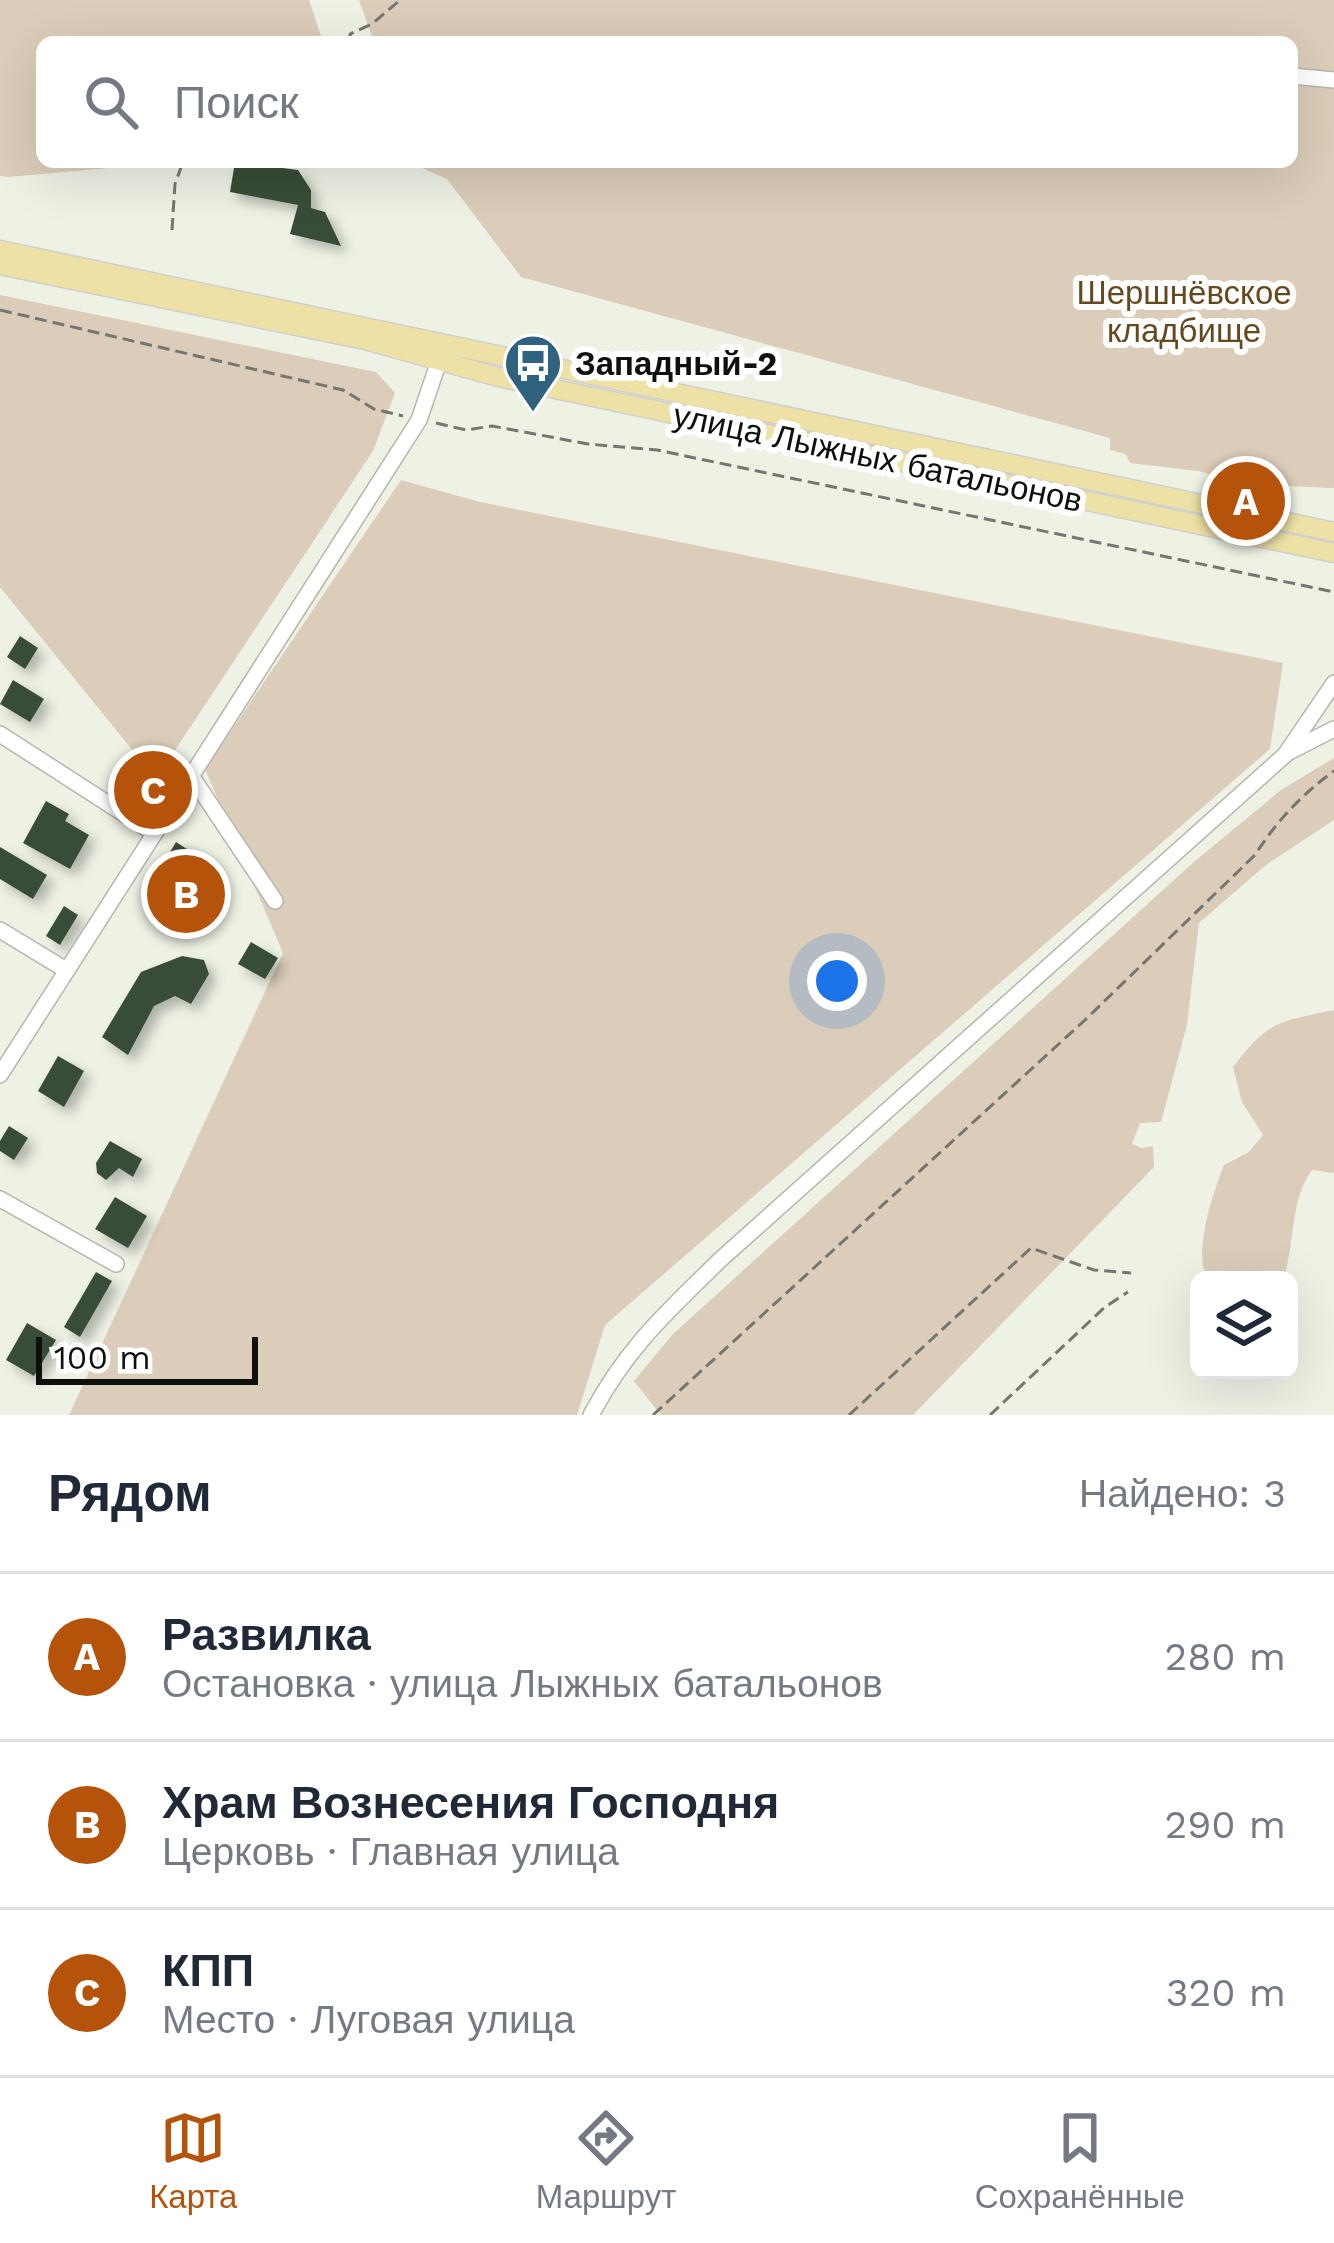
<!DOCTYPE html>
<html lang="ru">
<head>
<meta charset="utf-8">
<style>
	body { margin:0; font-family:"Work Sans",sans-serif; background:#f6f6f7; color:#1f2937 }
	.controls { position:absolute; right:36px; bottom:36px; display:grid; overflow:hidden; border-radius:18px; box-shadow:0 12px 48px #0002 }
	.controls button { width:108px; height:108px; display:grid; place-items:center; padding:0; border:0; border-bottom:3px solid #e0e1e3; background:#fff; color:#1f2937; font:60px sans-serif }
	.scale { position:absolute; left:36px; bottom:30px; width:222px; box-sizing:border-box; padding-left:12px; border:6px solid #0e100c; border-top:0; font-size:33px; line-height:42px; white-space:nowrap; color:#0e100c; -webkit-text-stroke:9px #fff; paint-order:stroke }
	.you { position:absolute; left:837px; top:981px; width:42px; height:42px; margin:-30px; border:9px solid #fff; border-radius:50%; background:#1a73e8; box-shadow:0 0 0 18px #1a73e833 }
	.badge { display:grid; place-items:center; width:78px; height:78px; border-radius:50%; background:#b45309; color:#fff; font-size:39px; font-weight:700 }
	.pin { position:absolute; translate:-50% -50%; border:6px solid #fff; box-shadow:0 3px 12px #0006 }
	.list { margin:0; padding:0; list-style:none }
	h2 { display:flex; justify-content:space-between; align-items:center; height:156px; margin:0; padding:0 48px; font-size:51px }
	h2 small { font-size:39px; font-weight:400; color:#747a83 }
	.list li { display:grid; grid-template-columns:78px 1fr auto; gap:36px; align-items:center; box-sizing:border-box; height:168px; padding:0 48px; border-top:3px solid #e0e1e3 }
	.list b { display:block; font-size:45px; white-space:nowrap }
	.list p { margin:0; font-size:39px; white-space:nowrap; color:#747a83 }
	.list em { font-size:39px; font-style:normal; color:#747a83 }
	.icon { flex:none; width:66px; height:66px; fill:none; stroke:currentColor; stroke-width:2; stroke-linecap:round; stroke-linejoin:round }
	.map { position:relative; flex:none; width:1334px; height:1415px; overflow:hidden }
	.search { position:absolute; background:#fff; box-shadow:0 12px 48px #0002; left:36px; right:36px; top:36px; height:132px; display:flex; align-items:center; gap:30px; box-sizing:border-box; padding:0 42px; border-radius:18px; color:#747a83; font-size:45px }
	.sheet { height:660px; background:#fff }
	nav { display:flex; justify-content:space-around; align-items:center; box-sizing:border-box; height:168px; border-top:3px solid #e0e1e3; background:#fff; font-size:33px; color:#747a83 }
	nav a { display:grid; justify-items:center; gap:6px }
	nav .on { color:#b45309 }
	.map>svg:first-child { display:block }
</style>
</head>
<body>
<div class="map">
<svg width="1334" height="1415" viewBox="0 0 1334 1415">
	<defs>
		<filter id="shadow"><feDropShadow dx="7" dy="7" stdDeviation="6" flood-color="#0004"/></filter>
	</defs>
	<rect width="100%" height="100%" fill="#eef2e5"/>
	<g fill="#dbcdb9">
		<polygon points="0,0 309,0 323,42 42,42 42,162 176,162 8,177 0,176"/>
		<polygon points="359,0 1334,0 1334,488 1254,485 1198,471 1130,463 1126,454 1110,450 1110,438 521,277 447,179 408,162 1292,162 1292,42 374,42"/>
		<polygon points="0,295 376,372 395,393 373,451 156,779 0,587"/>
		<polygon points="401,480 480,502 1283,663 1270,749 605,1325 577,1415 69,1415 283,953 205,769"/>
		<polygon points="1334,758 1334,820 1266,865 1199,923 1187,1025 1161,1122 1140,1123 1132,1144 1142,1148 1153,1146 1154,1167 913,1415 661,1415 634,1381 673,1334 1195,861 1281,790"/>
		<path d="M1334 1010V1173L1312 1170C1289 1201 1296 1244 1283 1280H1208C1192 1255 1213 1192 1224 1165L1249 1152 1263 1135 1242 1102 1233 1067C1269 1020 1278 1022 1334 1010Z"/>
	</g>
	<g fill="#394d39" filter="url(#shadow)">
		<polygon points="235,162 298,170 311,190 311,208 325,212 341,246 290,234 298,205 230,192"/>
		<polygon points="20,636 38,648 25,669 7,657"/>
		<polygon points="13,680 44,699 30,722 0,704"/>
		<polygon points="129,762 142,774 132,785 119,774"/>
		<polygon points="46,801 69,814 65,821 89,835 70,869 23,843"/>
		<polygon points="176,842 210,864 205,873 170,852"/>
		<polygon points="0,847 47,875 33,899 0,879"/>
		<circle cx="186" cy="896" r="14"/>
		<polygon points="64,906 78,915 60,945 46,936"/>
		<polygon points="251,942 278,958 265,979 238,964"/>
		<polygon points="182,956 204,960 209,974 191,1004 175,996 154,1006 128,1055 102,1037 141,972"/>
		<polygon points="58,1056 84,1071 64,1107 38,1091"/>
		<polygon points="9,1126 28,1138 14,1160 0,1151 0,1141"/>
		<polygon points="110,1141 142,1159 133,1177 119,1168 106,1180 97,1173 96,1163"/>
		<polygon points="115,1197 147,1216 128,1248 95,1229"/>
		<polygon points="96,1272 112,1281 80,1337 64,1327"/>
		<polygon points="27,1323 56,1340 34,1376 6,1360"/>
	</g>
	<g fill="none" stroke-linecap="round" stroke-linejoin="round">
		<defs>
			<g id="minor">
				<polyline points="1292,76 1334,80"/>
				<polyline points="0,734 152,832"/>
				<polyline points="1287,753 1334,729"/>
				<polyline points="190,774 275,901"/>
				<polyline points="0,930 66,970"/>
				<polyline points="0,1075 419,420 442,352"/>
				<polyline points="0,1199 116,1264"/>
				<path d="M591 1415C627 1347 667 1312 721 1259L1285 755 1334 683"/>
			</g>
			<g id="major">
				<polyline points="0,250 1334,532"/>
				<polyline points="0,265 365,340 498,377 1334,553"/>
			</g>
		</defs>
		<use href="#minor" stroke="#b4b7ab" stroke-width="18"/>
		<use href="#major" stroke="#cfcfce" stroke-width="21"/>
		<g stroke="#74776f" stroke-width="3" stroke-dasharray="12 6" stroke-linecap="butt">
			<polyline points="351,42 350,34 372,24 400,0"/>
			<polyline points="172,230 175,184 183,162"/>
			<polyline points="0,310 343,390 374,409 403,416"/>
			<polyline points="436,423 466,430 492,426 588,444 657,450 1334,592"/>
			<path d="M653 1415 1085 1020 1255 855C1276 822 1302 794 1334 771"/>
			<polyline points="849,1415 1031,1248 1094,1270 1131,1273"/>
			<polyline points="990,1415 1105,1307 1128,1292"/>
		</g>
		<use href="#minor" stroke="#fff" stroke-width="15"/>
		<use href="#major" stroke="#ede1a6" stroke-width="18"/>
	</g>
	<defs>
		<symbol id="bus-pin" viewBox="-11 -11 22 30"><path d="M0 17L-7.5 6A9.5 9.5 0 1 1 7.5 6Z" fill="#2e627f" stroke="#fff"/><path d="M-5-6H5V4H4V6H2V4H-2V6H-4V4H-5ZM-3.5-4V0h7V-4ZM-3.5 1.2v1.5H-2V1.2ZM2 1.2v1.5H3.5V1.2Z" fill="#fff"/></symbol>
	</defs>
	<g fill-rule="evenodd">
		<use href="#bus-pin" x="500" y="330" width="66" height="90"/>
	</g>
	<g text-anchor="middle" stroke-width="12" stroke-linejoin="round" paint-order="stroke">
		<g font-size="33" fill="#65481d" stroke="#fff">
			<text x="1184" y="304">Шершнёвское<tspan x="1184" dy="38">кладбище</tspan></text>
		</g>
		<g font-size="33" font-weight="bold" fill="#0e100c" stroke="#fff" text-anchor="start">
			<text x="575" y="375">Западный-2</text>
		</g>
		<g font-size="33" fill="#0e100c" stroke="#fff">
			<text transform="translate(878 457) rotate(12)" y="12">улица Лыжных батальонов</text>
		</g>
	</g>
</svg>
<div class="controls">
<button><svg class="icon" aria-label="layers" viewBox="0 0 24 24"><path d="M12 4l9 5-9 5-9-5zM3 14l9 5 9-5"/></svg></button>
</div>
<div class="scale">100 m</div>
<div class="you"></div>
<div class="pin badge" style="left:1246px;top:501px">A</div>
<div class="pin badge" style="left:186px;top:894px">B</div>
<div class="pin badge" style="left:153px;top:790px">C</div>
<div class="search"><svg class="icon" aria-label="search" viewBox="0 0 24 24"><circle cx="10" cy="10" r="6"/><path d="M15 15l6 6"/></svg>Поиск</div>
</div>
<section class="sheet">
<h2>Рядом<small>Найдено: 3</small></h2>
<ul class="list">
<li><span class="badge">A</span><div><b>Развилка</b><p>Остановка · улица Лыжных батальонов</p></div><em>280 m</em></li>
<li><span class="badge">B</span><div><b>Храм Вознесения Господня</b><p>Церковь · Главная улица</p></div><em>290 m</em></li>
<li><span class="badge">C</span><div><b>КПП</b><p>Место · Луговая улица</p></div><em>320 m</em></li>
</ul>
</section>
<nav>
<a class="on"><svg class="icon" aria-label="map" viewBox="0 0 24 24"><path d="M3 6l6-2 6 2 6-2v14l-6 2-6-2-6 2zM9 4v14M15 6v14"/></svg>Карта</a>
<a><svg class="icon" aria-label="directions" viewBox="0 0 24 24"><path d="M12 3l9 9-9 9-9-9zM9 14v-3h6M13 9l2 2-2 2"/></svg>Маршрут</a>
<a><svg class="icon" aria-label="saved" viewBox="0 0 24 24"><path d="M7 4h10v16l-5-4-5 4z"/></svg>Сохранённые</a>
</nav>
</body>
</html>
